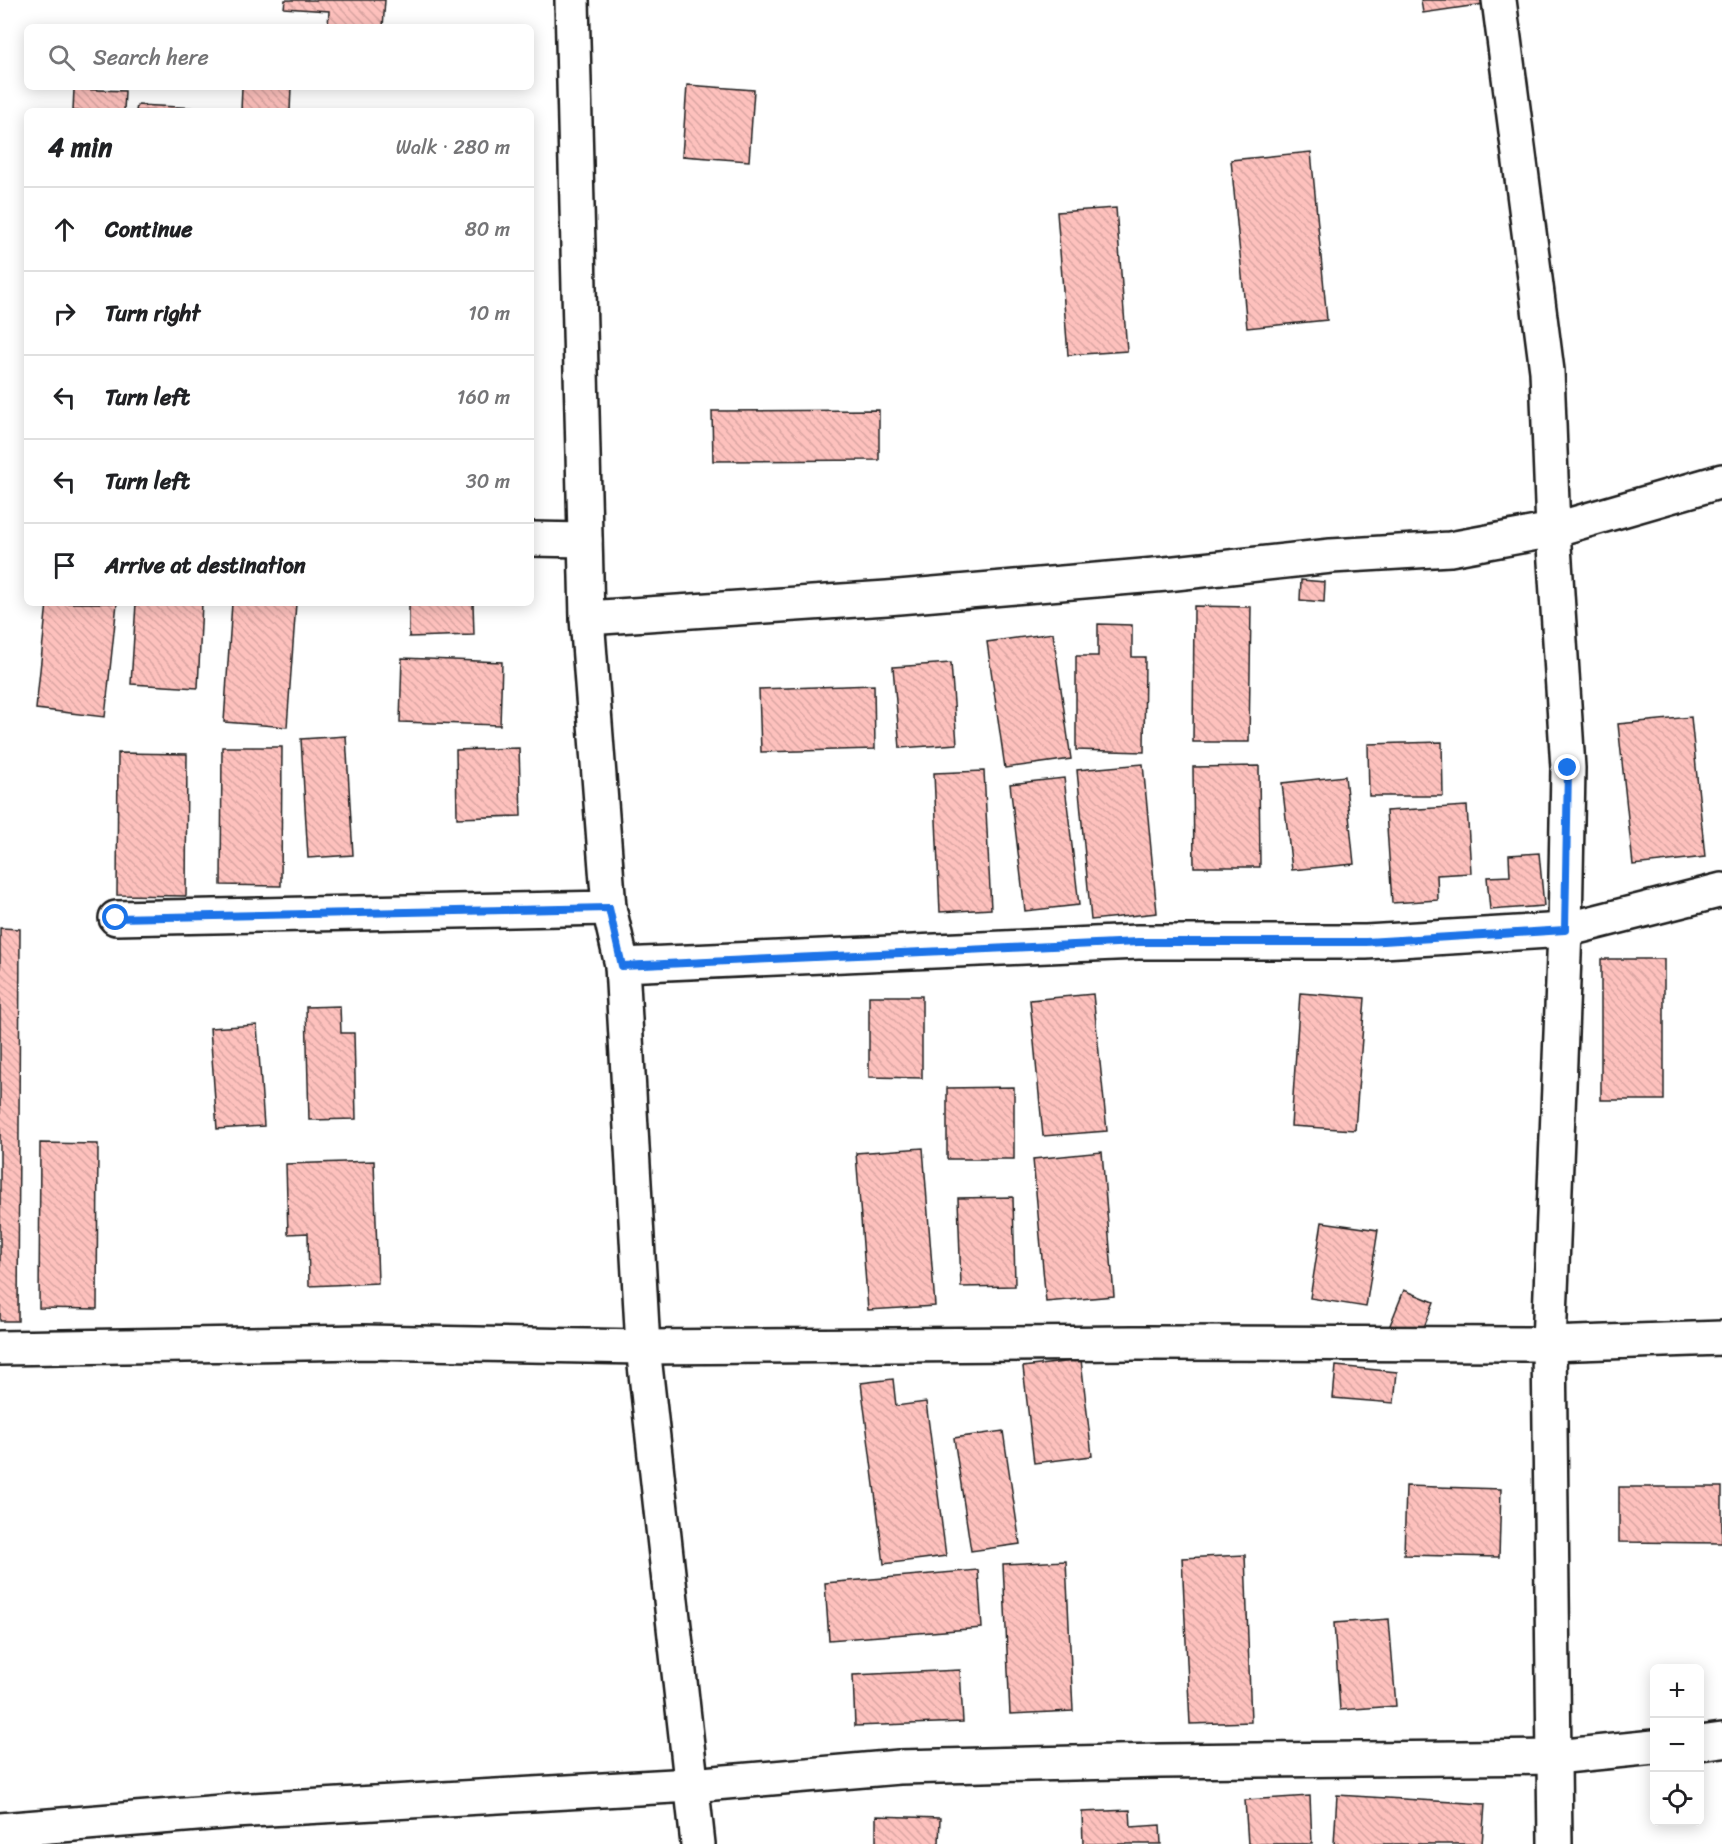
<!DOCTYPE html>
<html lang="en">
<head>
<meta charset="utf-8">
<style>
	body { margin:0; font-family:Sriracha,sans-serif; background:#f6f6f6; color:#202124 }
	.controls { position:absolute; right:18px; bottom:18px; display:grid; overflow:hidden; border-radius:9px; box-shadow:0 3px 15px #0003 }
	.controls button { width:54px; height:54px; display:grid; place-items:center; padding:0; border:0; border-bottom:2px solid #e0e0e0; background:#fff; color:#202124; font:30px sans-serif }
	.stop { position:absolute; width:18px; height:18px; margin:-14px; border:4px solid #1a73e8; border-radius:50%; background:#fff }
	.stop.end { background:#1a73e8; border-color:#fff; box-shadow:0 2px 6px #0008 }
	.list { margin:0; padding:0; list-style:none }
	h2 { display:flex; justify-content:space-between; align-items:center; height:78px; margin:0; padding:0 24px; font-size:26px }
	h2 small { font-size:20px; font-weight:400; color:#757577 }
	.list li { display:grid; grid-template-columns:39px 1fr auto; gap:18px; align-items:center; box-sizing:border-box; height:84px; padding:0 24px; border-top:2px solid #e0e0e0 }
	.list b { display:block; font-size:22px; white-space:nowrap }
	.list em { font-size:20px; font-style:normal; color:#757577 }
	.icon { flex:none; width:33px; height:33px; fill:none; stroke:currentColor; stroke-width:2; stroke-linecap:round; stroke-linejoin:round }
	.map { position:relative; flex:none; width:1722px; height:1844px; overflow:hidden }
	.search { position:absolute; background:#fff; box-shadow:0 3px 15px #0003; left:24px; top:24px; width:510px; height:66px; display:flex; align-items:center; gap:15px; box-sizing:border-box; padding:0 21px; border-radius:9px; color:#757577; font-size:22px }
	.panel { position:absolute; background:#fff; box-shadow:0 3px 15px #0003; left:24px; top:108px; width:510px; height:498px; border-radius:9px }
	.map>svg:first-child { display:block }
</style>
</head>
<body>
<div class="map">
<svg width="1722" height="1844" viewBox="0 0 1722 1844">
	<defs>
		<pattern id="building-back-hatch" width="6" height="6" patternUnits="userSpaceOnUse" patternTransform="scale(1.5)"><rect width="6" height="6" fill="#fec1bd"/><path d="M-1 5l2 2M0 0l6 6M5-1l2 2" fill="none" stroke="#d9a5a2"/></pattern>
	</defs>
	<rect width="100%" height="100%" fill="#fff"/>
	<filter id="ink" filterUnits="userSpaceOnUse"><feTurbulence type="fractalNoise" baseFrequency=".0167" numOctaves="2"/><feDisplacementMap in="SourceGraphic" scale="12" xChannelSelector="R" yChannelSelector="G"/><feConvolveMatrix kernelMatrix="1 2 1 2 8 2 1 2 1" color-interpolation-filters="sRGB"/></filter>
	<g filter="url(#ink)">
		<g fill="url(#building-back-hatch)" stroke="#1c1c1c" stroke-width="1.5">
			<polygon points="285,0 385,0 383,27 328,27 329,11 284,8"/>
			<polygon points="1421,0 1484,0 1484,4 1423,13"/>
			<polygon points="687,85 754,90 749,161 682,156"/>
			<polygon points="242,87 291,87 290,111 241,111"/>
			<polygon points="74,89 125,91 124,111 73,111"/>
			<polygon points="137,105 220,109 220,111 136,111"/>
			<polygon points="1311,152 1327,320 1247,328 1231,160"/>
			<polygon points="1116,208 1127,351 1068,355 1057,212"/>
			<polygon points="879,410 879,460 713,461 712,411"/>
			<polygon points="1301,580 1325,582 1324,602 1300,600"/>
			<polygon points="47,603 117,603 105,717 36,709"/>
			<polygon points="136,603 202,603 198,688 131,684"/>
			<polygon points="232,603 296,603 287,727 224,722"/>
			<polygon points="409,603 473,603 474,635 409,637"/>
			<polygon points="1194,606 1251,607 1249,742 1193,742"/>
			<polygon points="1098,624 1132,625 1132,657 1145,657 1144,752 1076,750 1076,656 1098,656"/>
			<polygon points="1053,633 1071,759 1005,768 987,642"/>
			<polygon points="402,658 502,662 500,725 400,722"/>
			<polygon points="951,663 957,744 900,748 893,667"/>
			<polygon points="874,685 875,749 761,752 759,689"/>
			<polygon points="1691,717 1705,857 1633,865 1618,724"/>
			<polygon points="346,736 353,855 308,858 301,739"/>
			<polygon points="1442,742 1443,796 1369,796 1368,744"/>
			<polygon points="222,747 282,747 281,886 221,885"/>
			<polygon points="519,748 521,816 457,818 456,750"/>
			<polygon points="118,753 187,754 186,896 117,895"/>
			<polygon points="1143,764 1157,913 1091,920 1077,770"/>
			<polygon points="1259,766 1260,867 1194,867 1193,767"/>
			<polygon points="984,771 991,909 940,912 934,773"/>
			<polygon points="1345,776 1354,864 1292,870 1282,783"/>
			<polygon points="1064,778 1079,905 1025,911 1010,784"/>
			<polygon points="1467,806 1471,873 1437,875 1438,900 1392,903 1386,811"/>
			<polygon points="1539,853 1544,906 1490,910 1487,877 1510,876 1509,855"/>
			<polygon points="0,928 20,929 18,1321 0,1321"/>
			<rect x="1601" y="959" width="63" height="141"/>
			<polygon points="1300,993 1365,998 1355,1130 1291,1126"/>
			<polygon points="1093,994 1107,1131 1043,1136 1030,1000"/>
			<polygon points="869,996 922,996 922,1078 869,1077"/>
			<polygon points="340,1006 341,1033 354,1033 356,1119 309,1120 306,1007"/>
			<polygon points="257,1025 264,1126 217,1129 210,1028"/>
			<polygon points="1014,1087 1014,1159 947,1159 947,1088"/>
			<polygon points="40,1143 98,1144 97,1309 39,1308"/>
			<polygon points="923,1148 935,1306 868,1310 856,1153"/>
			<polygon points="1102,1152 1114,1296 1046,1302 1033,1159"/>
			<polygon points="374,1161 378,1283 309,1286 308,1233 288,1234 286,1164"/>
			<polygon points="1013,1197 1015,1286 961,1287 958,1198"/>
			<polygon points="1322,1222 1378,1230 1366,1307 1310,1298"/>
			<polygon points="1404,1290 1434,1302 1418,1342 1388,1330"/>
			<polygon points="1081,1360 1092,1456 1034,1463 1023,1367"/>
			<polygon points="1336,1366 1397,1372 1394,1403 1333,1398"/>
			<polygon points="893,1379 896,1406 926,1402 946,1556 884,1564 861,1383"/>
			<polygon points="1003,1431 1020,1544 971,1551 954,1438"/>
			<polygon points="1406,1486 1501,1489 1499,1557 1404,1555"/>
			<polygon points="1619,1487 1722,1487 1722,1543 1619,1542"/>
			<polygon points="1245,1555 1251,1722 1190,1724 1182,1558"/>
			<polygon points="1066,1561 1073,1711 1010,1714 1003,1564"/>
			<polygon points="978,1570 982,1628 829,1640 825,1583"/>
			<polygon points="1389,1619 1396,1706 1340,1710 1334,1623"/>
			<polygon points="960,1670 963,1722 855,1726 853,1675"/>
			<polygon points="1337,1795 1485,1804 1482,1844 1334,1844"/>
			<polygon points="1310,1796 1312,1844 1248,1844 1245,1800"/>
			<polygon points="1130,1810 1131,1827 1160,1825 1161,1844 1083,1844 1082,1812"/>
			<polygon points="876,1816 940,1818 939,1844 876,1844"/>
		</g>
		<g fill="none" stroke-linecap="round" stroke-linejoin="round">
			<defs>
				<g id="minor">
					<polyline points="1499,0 1547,371 1553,530 1568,768 1565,930 1549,1344 1555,1844"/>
					<polyline points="531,539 585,540"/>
					<polyline points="587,618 887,598 1166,574 1331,556 1450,549 1553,530 1722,481"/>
					<polyline points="609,908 622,965 1138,942 1366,942 1565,930 1722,890"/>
					<polyline points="116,918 609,908 587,618 572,0"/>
					<polyline points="622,965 643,1347 698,1844"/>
					<polyline points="0,1348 363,1342 643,1347 1134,1343 1549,1344 1722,1338"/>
					<polyline points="1700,1743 1722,1740"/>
					<polyline points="0,1830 234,1811 691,1785 899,1767 1160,1761 1555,1757 1654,1747"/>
				</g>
			</defs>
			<use href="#minor" stroke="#1c1c1c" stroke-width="38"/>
			<use href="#minor" stroke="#fff" stroke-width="33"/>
		</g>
	</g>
	<g fill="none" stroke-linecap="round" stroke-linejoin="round" filter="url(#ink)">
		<polyline stroke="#1a73e8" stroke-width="8" points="116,918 609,908 622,966 1138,942 1366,942 1565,930 1568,768"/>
	</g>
</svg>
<div class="controls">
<button>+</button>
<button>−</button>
<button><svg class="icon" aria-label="locate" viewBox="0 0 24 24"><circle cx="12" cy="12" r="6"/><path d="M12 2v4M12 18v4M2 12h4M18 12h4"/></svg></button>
</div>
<div class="stop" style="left:116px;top:918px"></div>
<div class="stop end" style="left:1568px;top:768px"></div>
<div class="search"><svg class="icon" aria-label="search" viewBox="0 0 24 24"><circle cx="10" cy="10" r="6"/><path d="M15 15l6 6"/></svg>Search here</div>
<section class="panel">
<h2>4 min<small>Walk · 280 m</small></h2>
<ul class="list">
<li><svg class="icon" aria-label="ahead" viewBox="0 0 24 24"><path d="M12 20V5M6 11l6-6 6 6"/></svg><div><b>Continue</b></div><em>80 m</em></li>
<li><svg class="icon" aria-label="right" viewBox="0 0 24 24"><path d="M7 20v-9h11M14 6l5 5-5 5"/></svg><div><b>Turn right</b></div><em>10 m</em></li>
<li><svg class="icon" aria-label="left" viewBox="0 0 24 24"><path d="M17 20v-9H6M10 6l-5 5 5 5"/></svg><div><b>Turn left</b></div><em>160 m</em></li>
<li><svg class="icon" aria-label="left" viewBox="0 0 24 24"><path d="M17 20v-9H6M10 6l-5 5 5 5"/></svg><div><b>Turn left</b></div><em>30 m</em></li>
<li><svg class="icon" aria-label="arrive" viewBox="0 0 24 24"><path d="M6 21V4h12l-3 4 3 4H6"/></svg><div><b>Arrive at destination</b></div></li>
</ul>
</section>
</div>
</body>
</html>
